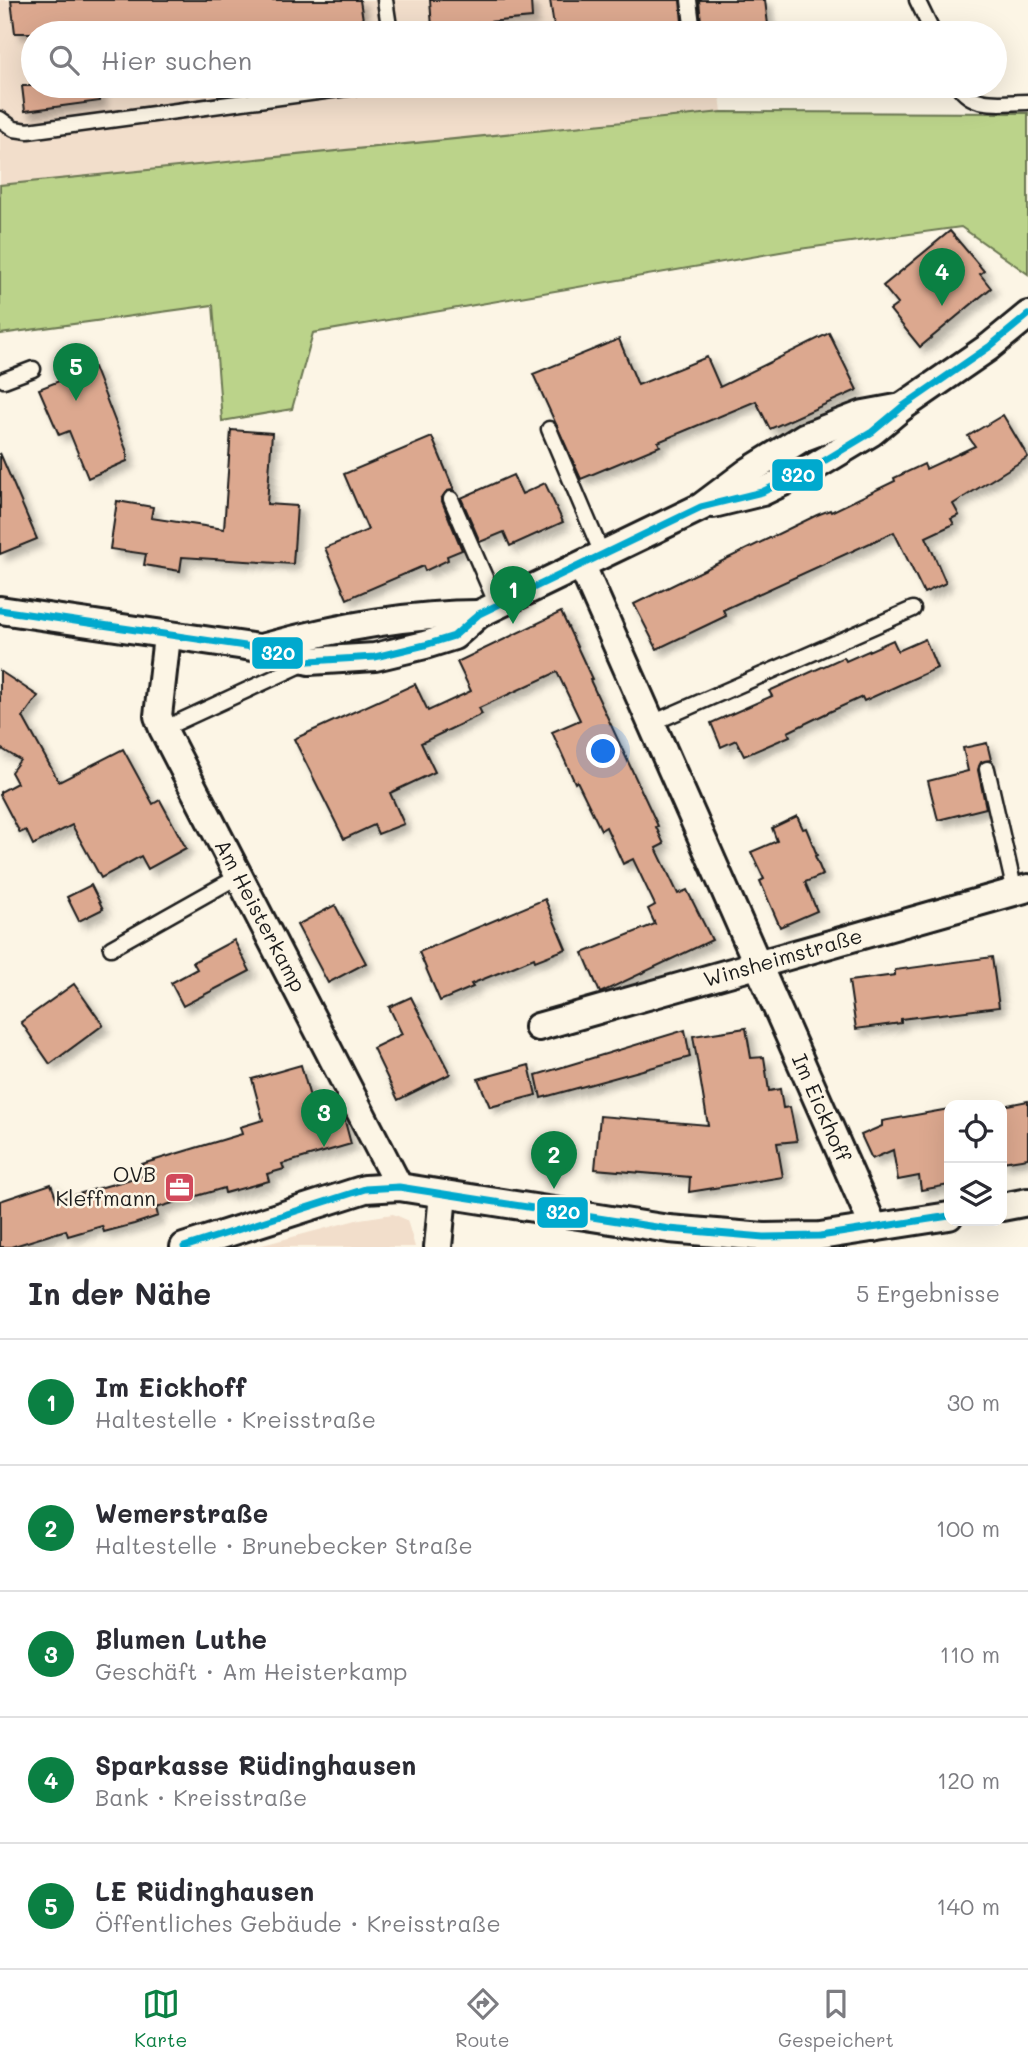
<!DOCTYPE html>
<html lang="de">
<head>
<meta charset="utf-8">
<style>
	body { margin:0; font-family:Mali,sans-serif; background:#f2f2f3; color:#2b2b33 }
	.controls { position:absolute; right:21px; bottom:21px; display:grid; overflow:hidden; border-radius:14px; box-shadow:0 7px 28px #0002 }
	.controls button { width:63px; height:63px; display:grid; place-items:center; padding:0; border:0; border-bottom:2px solid #e1e1e2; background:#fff; color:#2b2b33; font:35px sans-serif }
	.you { position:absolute; left:604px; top:752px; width:24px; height:24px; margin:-18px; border:5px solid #fff; border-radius:50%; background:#1a73e8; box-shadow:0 0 0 10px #1a73e833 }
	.badge { display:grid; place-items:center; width:46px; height:46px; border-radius:50%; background:#0b8043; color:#fff; font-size:23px; font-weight:700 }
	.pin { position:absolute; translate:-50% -58px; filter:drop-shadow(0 2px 4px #0008) }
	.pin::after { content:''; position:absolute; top:37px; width:24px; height:21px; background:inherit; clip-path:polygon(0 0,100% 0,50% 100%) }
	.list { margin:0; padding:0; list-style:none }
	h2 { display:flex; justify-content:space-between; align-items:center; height:91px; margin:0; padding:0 28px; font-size:30px }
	h2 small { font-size:23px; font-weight:400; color:#7c7c81 }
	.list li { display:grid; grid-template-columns:46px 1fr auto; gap:21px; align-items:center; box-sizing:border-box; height:126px; padding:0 28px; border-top:2px solid #e1e1e2 }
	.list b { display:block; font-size:26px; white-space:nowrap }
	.list p { margin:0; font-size:23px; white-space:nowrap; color:#7c7c81 }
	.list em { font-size:23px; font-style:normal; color:#7c7c81 }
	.icon { flex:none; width:38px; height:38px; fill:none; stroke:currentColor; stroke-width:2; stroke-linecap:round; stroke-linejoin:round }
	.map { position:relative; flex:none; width:1028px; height:1247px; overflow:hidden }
	.search { position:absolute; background:#fff; box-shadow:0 7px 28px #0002; left:21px; right:21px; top:21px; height:77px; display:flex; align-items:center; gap:18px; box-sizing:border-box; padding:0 24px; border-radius:38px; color:#7c7c81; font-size:26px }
	.sheet { height:721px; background:#fff }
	nav { display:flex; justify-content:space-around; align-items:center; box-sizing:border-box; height:98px; border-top:2px solid #e1e1e2; background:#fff; font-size:19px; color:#7c7c81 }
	nav a { display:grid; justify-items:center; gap:4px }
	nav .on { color:#0b8043 }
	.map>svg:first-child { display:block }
</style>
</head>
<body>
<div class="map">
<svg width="1028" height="1247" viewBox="0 0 1028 1247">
	<defs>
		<filter id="shadow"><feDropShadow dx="6" dy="6" stdDeviation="3.5" flood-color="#0004"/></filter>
	</defs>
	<rect width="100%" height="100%" fill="#fcf5e5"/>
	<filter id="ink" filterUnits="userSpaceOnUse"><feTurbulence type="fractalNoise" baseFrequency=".0143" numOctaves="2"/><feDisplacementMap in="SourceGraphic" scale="14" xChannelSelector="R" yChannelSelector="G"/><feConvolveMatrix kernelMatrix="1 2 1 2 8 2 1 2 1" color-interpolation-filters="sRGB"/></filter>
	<g filter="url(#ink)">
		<g fill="#f2decb">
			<polygon points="0,0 709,0 713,33 33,33 33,86 719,86 722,112 0,185"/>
			<polygon points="393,1214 407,1220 415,1247 255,1247 360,1219"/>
		</g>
		<polygon fill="#bbd38a" stroke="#6c7853" stroke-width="2" points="722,112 1028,113 1028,274 961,227 792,250 313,333 292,409 222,421 213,305 0,334 0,185"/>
		<g fill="#dca88f" stroke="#1c1c1c" stroke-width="2" filter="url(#shadow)">
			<polygon points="11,0 360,0 365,33 15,33"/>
			<polygon points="430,0 531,0 532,18 432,27"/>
			<polygon points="550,0 680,0 683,33 555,33"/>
			<polygon points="699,0 765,0 769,33 702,33"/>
			<polygon points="22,86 99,86 100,101 25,111"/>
			<polygon points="950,231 984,271 980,274 991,288 920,347 890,310 898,304 883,286"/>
			<polygon points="829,333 857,390 770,429 756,401 658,442 660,446 581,479 533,374 619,339 638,385 707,357 720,387"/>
			<polygon points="94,367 127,452 127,461 88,478 69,431 59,435 39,389"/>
			<polygon points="1003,415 1028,457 953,504 959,515 951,519 954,524 926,537 946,583 924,593 894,532 723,610 726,616 657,649 634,604 817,515 830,510 831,512 895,481 894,478 924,464 926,469 975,446 968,436"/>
			<polygon points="231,430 272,433 267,504 297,506 293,564 182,557 180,571 144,565 146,554 110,549 117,501 153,507 151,518 224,529"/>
			<polygon points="432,437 454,490 447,491 441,499 462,550 447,556 448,560 425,571 423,566 347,599 325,548 368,530 344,474"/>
			<polygon points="0,453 37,539 0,554"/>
			<polygon points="513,475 522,494 545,483 563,522 510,546 504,532 480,542 461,498"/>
			<polygon points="561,612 592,679 590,680 658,826 656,827 664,844 656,848 678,894 687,890 712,940 600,993 583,953 655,924 648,909 655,905 633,859 623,864 606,827 601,830 577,781 575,783 552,732 580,720 557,672 479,708 482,714 421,743 435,772 390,793 404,824 378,834 374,825 344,839 294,739 415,684 428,711 471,691 457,662"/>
			<polygon points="925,639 937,668 864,701 862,697 825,714 788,732 790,736 744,756 736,740 721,747 711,723 772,696 769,691 844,657 846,661 893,640 898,651"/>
			<polygon points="0,671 38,696 23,717 59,782 123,749 153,804 160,800 186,848 148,869 141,856 101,878 72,825 33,845 26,830 20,833 0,795 0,792 17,783 11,772 20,760 2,749 0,752"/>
			<polygon points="987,743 991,760 981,762 978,770 986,808 938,820 928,781 968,771 963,748"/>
			<polygon points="797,816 803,829 806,828 817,855 815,856 823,875 805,882 817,911 780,927 760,881 764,879 751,852 777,841 772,828"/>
			<polygon points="91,885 103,909 79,921 67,897"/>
			<polygon points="545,899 566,949 535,961 534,958 501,972 471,984 473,987 440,1001 419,952"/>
			<polygon points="335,905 366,963 328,983 297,925"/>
			<polygon points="234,940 250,971 183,1006 171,983 197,969 193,962"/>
			<polygon points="992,957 999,1007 901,1019 901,1023 856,1029 849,981 895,975 895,970"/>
			<polygon points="74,984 103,1025 50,1064 21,1022"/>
			<polygon points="411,997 450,1074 398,1100 373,1048 402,1034 389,1007"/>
			<polygon points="746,1028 751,1058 764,1057 769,1091 780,1089 783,1108 790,1107 797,1141 777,1143 783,1177 689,1192 690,1177 595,1169 600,1116 708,1125 693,1036"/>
			<polygon points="685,1030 690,1057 541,1098 536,1075"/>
			<polygon points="301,1065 315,1115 319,1114 320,1117 342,1110 351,1144 282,1164 284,1169 267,1174 269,1181 225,1193 224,1188 156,1208 158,1216 134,1224 104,1232 102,1226 68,1236 66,1230 11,1247 0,1247 0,1201 51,1184 57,1200 145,1175 142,1164 242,1134 240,1127 263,1120 252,1079"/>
			<polygon points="529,1065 536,1095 490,1107 478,1079"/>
			<polygon points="1028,1101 1028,1158 1002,1162 1002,1106"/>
			<polygon points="949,1109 949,1185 921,1190 919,1176 898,1180 893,1150 872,1159 861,1135 882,1126 882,1121"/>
		</g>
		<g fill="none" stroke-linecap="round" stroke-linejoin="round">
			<defs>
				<g id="lane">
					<polyline points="385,0 390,33"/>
					<polyline points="689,0 693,33"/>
					<polyline points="917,0 933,33"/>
					<path d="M959 86C973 109 1004 102 1028 102"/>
					<polyline points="0,119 14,129 28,131 362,86"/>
					<polyline points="4,380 33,369"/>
					<polyline points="549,429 603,556"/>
					<polyline points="451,499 497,605"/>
					<polyline points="650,724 913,609"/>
					<polyline points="163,729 308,662"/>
					<polyline points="987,769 1015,892"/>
					<polyline points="111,948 239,876"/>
				</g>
				<g id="street">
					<polyline points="713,504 762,492 814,467 872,432 902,407 989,347 1028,315"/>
					<polyline points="582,566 874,1228"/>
					<polyline points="0,610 259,648 309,661 375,657 425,645 454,636 479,614 701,507 749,471 804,437 864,414 902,407"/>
					<polyline points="167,636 158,716 163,729 399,1187"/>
					<path d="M261 648C330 629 408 614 479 614"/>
					<polyline points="538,1027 1028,888"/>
					<polyline points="1002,1207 1028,1202"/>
					<polyline points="184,1247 365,1189 399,1187 669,1229 764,1237 820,1236 949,1216"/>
					<polyline points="438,1247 443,1194"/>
				</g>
			</defs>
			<use href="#lane" stroke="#1c1c1c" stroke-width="19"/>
			<use href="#street" stroke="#1c1c1c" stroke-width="32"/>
			<use href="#lane" stroke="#fcf5e5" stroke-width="14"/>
			<use href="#street" stroke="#fcf5e5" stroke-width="26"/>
			<defs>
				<g id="bus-1">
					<polyline points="0,610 259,648 309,661 375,657 425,645 454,636 479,614 701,507 762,492 814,467 872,432 902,407 989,347 1028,315"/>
					<polyline points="184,1247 365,1189 399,1187 669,1229 764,1237 820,1236 949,1216"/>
				</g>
			</defs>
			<use href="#bus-1" stroke="#fcf5e5" stroke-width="12"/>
			<use href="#bus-1" stroke="#00a9ce" stroke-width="7"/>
		</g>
	</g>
	<defs>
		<symbol id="office-square" viewBox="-11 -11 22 22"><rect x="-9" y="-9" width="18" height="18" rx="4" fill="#d1495b" stroke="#fcf5e5"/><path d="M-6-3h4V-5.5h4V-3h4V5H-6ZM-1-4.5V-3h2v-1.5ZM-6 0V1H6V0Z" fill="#fff"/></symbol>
	</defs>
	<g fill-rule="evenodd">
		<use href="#office-square" x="162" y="1170" width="35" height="35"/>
	</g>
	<g text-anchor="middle" stroke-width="5" stroke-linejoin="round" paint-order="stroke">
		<g font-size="21" fill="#1c1c1c" stroke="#fcf5e5">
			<text transform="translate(260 916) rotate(62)" y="7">Am Heisterkamp</text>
			<text transform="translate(783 958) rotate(-16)" y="7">Winsheimstraße</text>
			<text transform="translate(821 1108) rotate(66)" y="7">Im Eickhoff</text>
		</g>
		<g font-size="21" fill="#1c1c1c" stroke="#fcf5e5" text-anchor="end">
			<text x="156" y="1182">OVB<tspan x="156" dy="24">Kleffmann</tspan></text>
		</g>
	</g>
	<g stroke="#fcf5e5" stroke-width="2.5">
		<rect x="771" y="458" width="53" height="34" rx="7" fill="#00a9ce"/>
		<rect x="251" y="636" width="53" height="34" rx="7" fill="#00a9ce"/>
		<rect x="536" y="1196" width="53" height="33" rx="7" fill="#00a9ce"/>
	</g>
	<g font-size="19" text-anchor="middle" font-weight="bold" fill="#fff">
		<text x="798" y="482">320</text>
		<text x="278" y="660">320</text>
		<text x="563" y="1219">320</text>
	</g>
</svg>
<div class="controls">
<button><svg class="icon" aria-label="locate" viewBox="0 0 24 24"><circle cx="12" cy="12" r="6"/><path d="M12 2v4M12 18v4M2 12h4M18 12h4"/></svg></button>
<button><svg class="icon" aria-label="layers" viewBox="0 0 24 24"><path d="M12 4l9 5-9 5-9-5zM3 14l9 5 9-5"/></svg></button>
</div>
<div class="you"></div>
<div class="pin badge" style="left:513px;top:624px">1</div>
<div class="pin badge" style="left:554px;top:1189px">2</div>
<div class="pin badge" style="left:324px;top:1147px">3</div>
<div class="pin badge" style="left:942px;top:306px">4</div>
<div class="pin badge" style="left:76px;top:401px">5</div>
<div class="search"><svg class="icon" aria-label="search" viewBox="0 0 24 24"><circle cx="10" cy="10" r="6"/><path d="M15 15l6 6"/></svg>Hier suchen</div>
</div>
<section class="sheet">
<h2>In der Nähe<small>5 Ergebnisse</small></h2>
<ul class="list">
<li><span class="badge">1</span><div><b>Im Eickhoff</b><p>Haltestelle · Kreisstraße</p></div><em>30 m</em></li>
<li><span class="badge">2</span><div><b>Wemerstraße</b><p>Haltestelle · Brunebecker Straße</p></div><em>100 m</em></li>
<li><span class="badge">3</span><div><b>Blumen Luthe</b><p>Geschäft · Am Heisterkamp</p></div><em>110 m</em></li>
<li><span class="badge">4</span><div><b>Sparkasse Rüdinghausen</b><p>Bank · Kreisstraße</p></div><em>120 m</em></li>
<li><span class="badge">5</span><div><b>LE Rüdinghausen</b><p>Öffentliches Gebäude · Kreisstraße</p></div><em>140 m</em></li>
</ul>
</section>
<nav>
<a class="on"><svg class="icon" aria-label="map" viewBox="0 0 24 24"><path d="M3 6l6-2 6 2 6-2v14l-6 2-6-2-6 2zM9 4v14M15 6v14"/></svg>Karte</a>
<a><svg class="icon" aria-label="directions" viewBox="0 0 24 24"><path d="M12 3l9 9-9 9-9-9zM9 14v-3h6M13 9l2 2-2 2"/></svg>Route</a>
<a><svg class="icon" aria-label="saved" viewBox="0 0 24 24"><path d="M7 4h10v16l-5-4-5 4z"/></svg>Gespeichert</a>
</nav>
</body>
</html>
